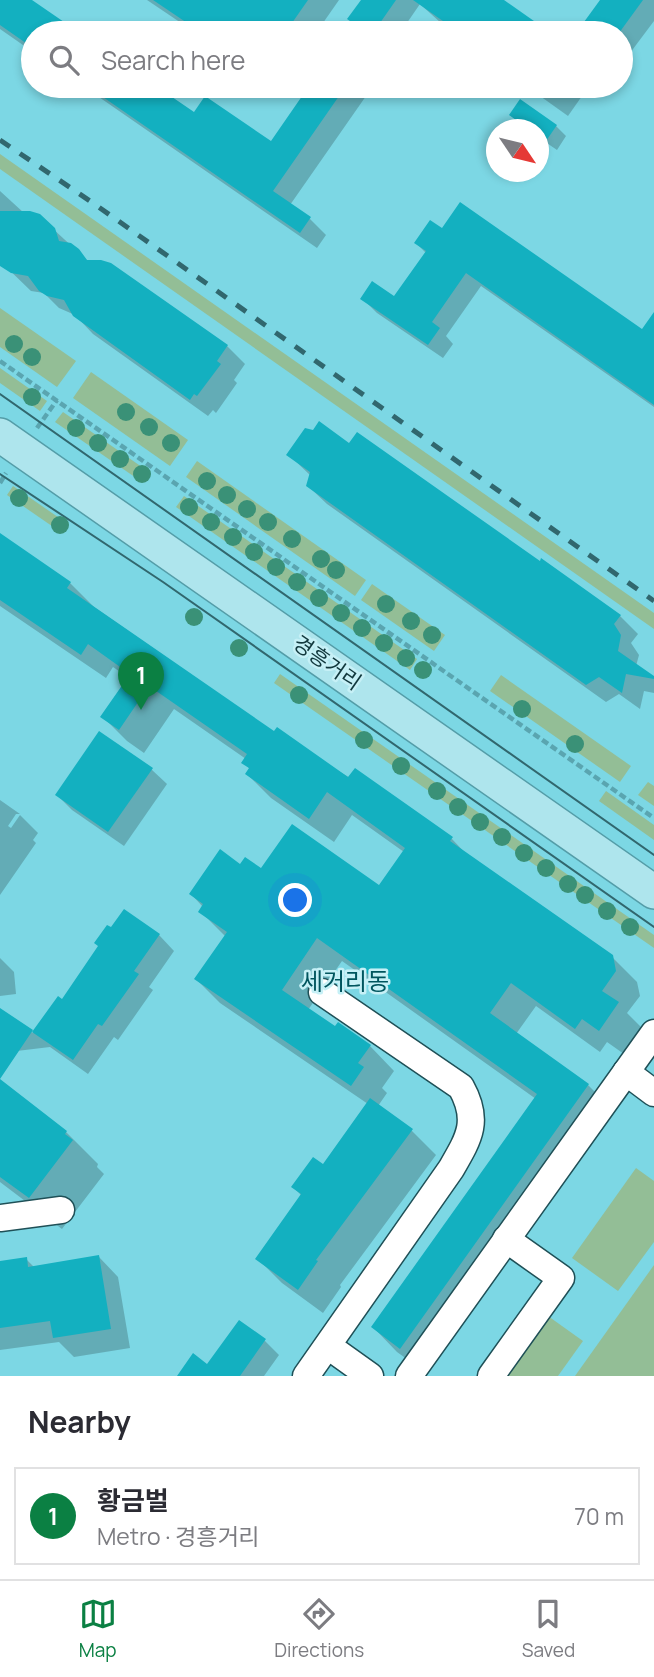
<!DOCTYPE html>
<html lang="en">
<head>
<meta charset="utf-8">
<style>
	body { margin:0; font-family:Manrope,"Noto Sans KR",sans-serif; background:#f7f7f7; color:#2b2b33 }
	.compass { position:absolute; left:486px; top:119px; width:63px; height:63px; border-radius:50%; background:#fff; box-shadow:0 4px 10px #0003; rotate:125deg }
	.you { position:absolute; left:296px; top:901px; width:24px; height:24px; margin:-18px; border:5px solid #fff; border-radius:50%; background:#1a73e8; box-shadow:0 0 0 10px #1a73e833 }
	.badge { display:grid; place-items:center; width:46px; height:46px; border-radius:50%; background:#0b8043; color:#fff; font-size:23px; font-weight:700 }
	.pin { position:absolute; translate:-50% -58px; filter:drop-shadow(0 2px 4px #0008) }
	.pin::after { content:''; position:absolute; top:37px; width:24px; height:21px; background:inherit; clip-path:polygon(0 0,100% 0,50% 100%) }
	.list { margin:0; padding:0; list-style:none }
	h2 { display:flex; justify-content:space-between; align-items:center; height:91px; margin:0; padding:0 28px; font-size:30px }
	h2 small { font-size:23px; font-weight:400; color:#7c7c81 }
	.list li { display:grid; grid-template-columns:46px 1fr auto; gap:21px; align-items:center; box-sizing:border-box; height:98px; margin:0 14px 14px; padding:0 14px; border:2px solid #e1e1e2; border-radius:0px }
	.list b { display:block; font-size:26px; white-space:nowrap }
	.list p { margin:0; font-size:23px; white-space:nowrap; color:#7c7c81 }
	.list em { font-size:23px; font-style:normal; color:#7c7c81 }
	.icon { flex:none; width:38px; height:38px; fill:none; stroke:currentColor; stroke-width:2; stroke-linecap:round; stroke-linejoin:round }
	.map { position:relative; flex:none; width:654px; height:1376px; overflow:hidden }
	.search { position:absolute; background:#fff; box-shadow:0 4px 10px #0003; left:21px; right:21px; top:21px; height:77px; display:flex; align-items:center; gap:18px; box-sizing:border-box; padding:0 24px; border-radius:38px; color:#7c7c81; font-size:26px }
	.sheet { height:203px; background:#fff }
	nav { display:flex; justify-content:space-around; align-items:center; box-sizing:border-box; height:98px; border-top:2px solid #e1e1e2; background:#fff; font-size:19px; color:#7c7c81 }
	nav a { display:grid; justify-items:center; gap:4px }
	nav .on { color:#0b8043 }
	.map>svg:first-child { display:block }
</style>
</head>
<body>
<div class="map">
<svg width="654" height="1376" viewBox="0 0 654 1376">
	<rect width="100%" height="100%" fill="#7cd7e4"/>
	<g fill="#93be96">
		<polygon points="0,154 654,613 654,629 0,169"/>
		<polygon points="0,308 76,361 57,387 0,347"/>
		<polygon points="0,368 47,401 40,411 0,383"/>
		<polygon points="91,372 188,440 170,466 73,398"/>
		<polygon points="63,412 149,472 142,482 55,422"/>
		<polygon points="197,461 366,580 355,596 186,477"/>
		<polygon points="13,486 68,524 62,533 7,495"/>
		<polygon points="184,496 417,659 410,670 176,507"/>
		<polygon points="372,584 445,635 434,651 361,600"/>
		<polygon points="280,674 654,935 654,948 274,683"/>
		<polygon points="501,675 631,766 620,782 490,691"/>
		<polygon points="648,782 654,786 654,806 638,795"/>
		<polygon points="606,791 654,825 654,840 599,801"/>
		<polygon points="636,1168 654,1181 654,1242 618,1291 572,1258"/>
		<polygon points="654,1265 654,1376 575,1376"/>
		<polygon points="548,1316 583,1341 558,1376 505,1376"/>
	</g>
	<g fill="#0003">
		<polygon points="0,0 29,0 77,33 33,33 33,52 0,29"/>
		<polygon points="147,0 339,0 316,33 196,33"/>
		<polygon points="363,0 501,0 548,33 452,33 420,4 400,33 347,33 354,24"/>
		<polygon points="603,0 654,0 654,21 630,53 621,46 621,33 603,33 589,19"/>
		<polygon points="83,86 153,86 195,115 271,144 311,86 373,86 290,205 310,219 326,235 317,248"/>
		<polygon points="526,86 589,86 568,116"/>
		<polygon points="512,115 556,126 566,136 557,150 538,137 538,130 528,130"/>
		<polygon points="0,191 24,213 39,216 89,262 227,346 245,364 234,380 237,383 216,413 213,410 208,416 93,334 75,315 59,308 44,293 31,291 0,261"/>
		<polygon points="416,243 643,331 654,315 654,407 481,286 446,336 453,344 443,358 377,313 362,298 394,299 426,253"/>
		<polygon points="350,445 540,563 620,616 638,634 631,643 639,655 636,666 654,679 654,693 644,691 640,709 619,694 606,702 327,504 308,486 311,476 288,454"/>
		<polygon points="0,535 70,583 94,607 275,733 452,839 469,857 612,957 637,982 640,996 627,1013 642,1028 624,1054 607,1042 600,1052 536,1006 516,1034 588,1085 612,1109 425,1372 397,1352 373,1327 536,1099 342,961 308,1010 335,1029 370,1046 394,1071 382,1088 387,1093 378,1106 412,1131 436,1155 340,1285 341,1287 323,1313 282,1283 257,1258 302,1196 293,1187 323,1166 368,1104 220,1003 196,979 226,937 200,911 203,907 191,894 241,866 380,887 404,852 352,815 334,842 271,798 247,774 250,769 243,762 246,759 174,709 144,753 127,741 103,717 129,678 113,667 106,678 0,606"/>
		<polygon points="151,769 167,784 124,846 72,810 57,795"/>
		<polygon points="0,800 20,814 16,814 8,826 11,828 20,815 38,833 33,840 36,843 0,895"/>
		<polygon points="125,911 159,935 174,951 149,987 153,990 118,1040 114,1037 88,1074 50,1047 0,1053 0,1010 33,1033 58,998 62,1001"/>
		<polygon points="0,958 14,972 16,994 0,996"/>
		<polygon points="0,1082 66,1132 98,1164 97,1167 104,1174 62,1229 0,1182"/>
		<polygon points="99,1257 118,1277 130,1348 74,1357 59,1342 0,1350 0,1262 26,1259 35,1268"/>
		<polygon points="239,1322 265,1341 279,1355 264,1376 179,1376 208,1366"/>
	</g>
	<g fill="#13b0c0">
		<polygon points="0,0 32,0 80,33 33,33 33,48 0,25"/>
		<polygon points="153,0 308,0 285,33 202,33"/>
		<polygon points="361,0 396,0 373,33 367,33 347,19"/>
		<polygon points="413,0 504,0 551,33 460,33"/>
		<polygon points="600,0 643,0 619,33 576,33"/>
		<polygon points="87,86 156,86 194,112 205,96 271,141 309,86 346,86 273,191 311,217 300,233"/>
		<polygon points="520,99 557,125 546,141 538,135 538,130 530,130 509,115"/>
		<polygon points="460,202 642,329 654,312 654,405 466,273 432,322 440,328 428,345 360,299 372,281 394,296 426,251 414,243 430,220 442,228"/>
		<polygon points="0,211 30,211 40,214 55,228 59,241 71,243 79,249 87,260 101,260 111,263 228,345 217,361 221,364 197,396 194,394 190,400 73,316 64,300 47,296 39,291 28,276 11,273 0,266"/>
		<polygon points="319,421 349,443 357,432 540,561 541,558 621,615 614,624 621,635 618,651 654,676 654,679 626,674 622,693 599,677 586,685 306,486 310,472 286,455 305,428 313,430"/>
		<polygon points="0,533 71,582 67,588 274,731 277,727 348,777 355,768 453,837 450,841 613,955 616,971 602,991 619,1002 599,1031 582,1019 575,1029 511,983 490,1013 589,1084 400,1349 371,1327 537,1094 317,938 282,990 335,1026 338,1022 371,1045 358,1063 364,1067 351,1086 194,979 227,932 198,912 203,904 189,894 220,849 240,864 245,857 261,868 292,824 379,885 405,848 327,792 309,819 245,774 249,768 241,763 247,754 149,686 119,730 100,717 130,674 88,644 81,655 0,600"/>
		<polygon points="99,731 153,768 108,832 55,795"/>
		<polygon points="124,909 160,934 134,971 139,974 102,1026 98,1024 73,1060 32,1032 58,996 62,999 98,946 94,943 107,925 111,927"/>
		<polygon points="0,1008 33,1030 0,1079 67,1131 65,1134 73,1140 29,1198 0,1177"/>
		<polygon points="370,1098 413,1129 316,1260 318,1261 298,1290 255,1259 301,1194 291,1187 313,1157 323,1164"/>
		<polygon points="99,1255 111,1329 53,1338 50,1321 0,1328 0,1261 27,1257 28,1267"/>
		<polygon points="239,1320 266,1339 240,1376 177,1376 193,1353 207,1364"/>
	</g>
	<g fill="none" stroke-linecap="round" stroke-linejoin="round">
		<defs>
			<g id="minor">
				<polyline points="626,1072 654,1093"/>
				<polyline points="0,1218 61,1210"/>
				<polyline points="328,1346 370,1376"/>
				<path d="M306 1376 451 1169C469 1138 480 1121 461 1087L322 992"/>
				<polyline points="409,1376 654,1033"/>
				<polyline points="491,1376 561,1278 506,1239"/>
			</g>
			<polyline id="major" points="0,435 654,892"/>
		</defs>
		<use href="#minor" stroke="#1f5057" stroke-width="29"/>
		<use href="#major" stroke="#549da8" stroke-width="36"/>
		<g stroke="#5aa5b0" stroke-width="4.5" stroke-dasharray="7 3.5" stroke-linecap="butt">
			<polyline points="0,361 654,818"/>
			<polyline points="37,428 57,400"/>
			<polyline points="0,483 6,473"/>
		</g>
		<use href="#minor" stroke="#fff" stroke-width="26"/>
		<use href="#major" stroke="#aee5ed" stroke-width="33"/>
		<g stroke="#31676e" stroke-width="2">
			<polyline points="0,394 654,855"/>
			<polyline points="0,474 163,582 654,927"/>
		</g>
		<polyline stroke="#31676e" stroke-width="5" stroke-dasharray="12 12" stroke-linecap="butt" points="0,140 93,203 654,601"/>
	</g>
	<g fill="#3a9177">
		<circle cx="14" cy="344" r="9"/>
		<circle cx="32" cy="357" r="9"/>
		<circle cx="32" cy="397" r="9"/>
		<circle cx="126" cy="412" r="9"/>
		<circle cx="149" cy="427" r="9"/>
		<circle cx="76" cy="428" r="9"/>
		<circle cx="98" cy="443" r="9"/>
		<circle cx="171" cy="443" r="9"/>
		<circle cx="120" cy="459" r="9"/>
		<circle cx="142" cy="474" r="9"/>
		<circle cx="207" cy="481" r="9"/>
		<circle cx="227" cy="495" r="9"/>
		<circle cx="19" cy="498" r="9"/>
		<circle cx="189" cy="507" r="9"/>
		<circle cx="247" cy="509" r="9"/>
		<circle cx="211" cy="522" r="9"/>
		<circle cx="268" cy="522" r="9"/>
		<circle cx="60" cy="525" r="9"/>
		<circle cx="233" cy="537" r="9"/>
		<circle cx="292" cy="539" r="9"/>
		<circle cx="254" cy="552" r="9"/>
		<circle cx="321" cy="559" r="9"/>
		<circle cx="276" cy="567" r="9"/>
		<circle cx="336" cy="570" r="9"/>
		<circle cx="297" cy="582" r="9"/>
		<circle cx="319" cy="598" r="9"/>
		<circle cx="386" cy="604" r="9"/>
		<circle cx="341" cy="613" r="9"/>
		<circle cx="194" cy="617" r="9"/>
		<circle cx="411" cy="621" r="9"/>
		<circle cx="362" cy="628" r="9"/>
		<circle cx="432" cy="635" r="9"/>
		<circle cx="384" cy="643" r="9"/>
		<circle cx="239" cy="648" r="9"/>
		<circle cx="406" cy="658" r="9"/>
		<circle cx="423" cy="670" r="9"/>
		<circle cx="299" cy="695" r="9"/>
		<circle cx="522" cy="709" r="9"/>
		<circle cx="364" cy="740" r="9"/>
		<circle cx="575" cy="744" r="9"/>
		<circle cx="401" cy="766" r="9"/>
		<circle cx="437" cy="791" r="9"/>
		<circle cx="458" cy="807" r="9"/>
		<circle cx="480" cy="822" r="9"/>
		<circle cx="502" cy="837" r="9"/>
		<circle cx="524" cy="853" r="9"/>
		<circle cx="546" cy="868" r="9"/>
		<circle cx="568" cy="884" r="9"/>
		<circle cx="585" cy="895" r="9"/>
		<circle cx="607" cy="911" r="9"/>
		<circle cx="630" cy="927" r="9"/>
	</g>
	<g text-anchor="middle" stroke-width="5" stroke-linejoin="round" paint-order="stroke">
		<g font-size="21" fill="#11383d" stroke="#c6f0f6">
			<text transform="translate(327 663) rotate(35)" y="7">경흥거리</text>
		</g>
		<g font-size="24" fill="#00555e" stroke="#c6f0f6">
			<text x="345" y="990">세거리동</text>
		</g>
	</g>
</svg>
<svg class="compass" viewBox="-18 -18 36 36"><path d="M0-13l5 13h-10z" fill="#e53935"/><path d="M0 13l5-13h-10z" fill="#7c7c81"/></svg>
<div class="you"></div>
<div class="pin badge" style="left:141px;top:710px">1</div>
<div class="search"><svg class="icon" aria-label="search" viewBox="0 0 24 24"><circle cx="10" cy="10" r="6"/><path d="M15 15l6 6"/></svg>Search here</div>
</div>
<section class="sheet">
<h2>Nearby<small></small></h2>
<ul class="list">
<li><span class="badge">1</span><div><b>황금벌</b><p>Metro · 경흥거리</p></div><em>70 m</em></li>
</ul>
</section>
<nav>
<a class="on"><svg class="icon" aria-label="map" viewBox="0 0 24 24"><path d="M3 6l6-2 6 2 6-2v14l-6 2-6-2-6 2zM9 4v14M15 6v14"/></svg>Map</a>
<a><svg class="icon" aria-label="directions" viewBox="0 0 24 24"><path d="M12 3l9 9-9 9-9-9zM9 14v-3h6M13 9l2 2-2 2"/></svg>Directions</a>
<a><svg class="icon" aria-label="saved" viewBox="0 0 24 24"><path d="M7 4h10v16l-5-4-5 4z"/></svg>Saved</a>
</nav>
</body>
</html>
